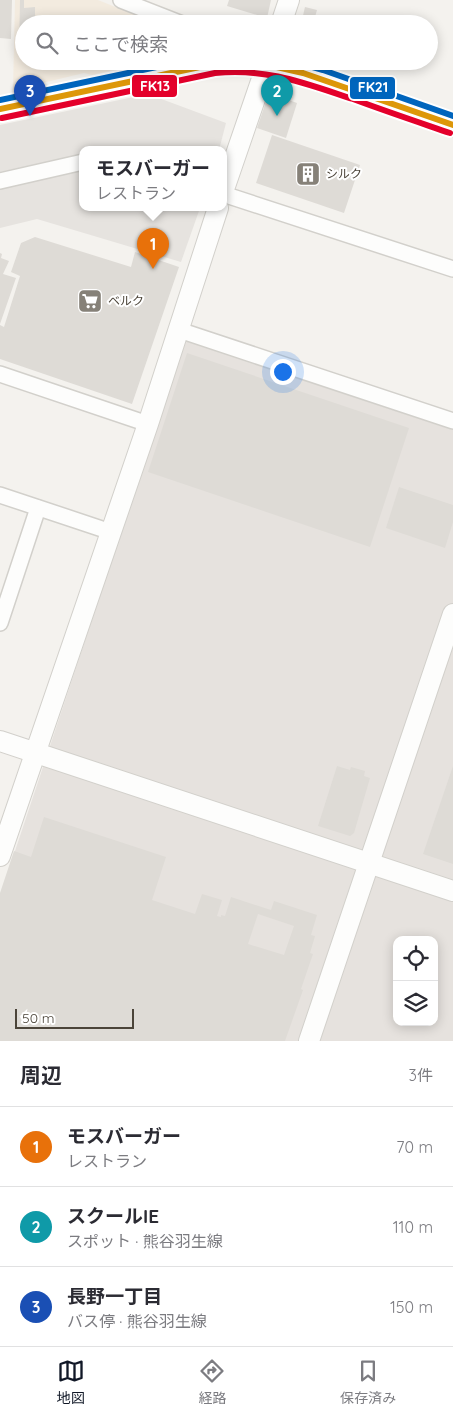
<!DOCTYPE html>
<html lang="ja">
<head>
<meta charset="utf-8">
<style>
	body { margin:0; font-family:Quicksand,"Noto Sans JP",sans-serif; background:#f7f7f7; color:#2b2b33 }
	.controls { position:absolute; right:15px; bottom:15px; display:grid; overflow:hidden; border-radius:10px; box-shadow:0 2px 12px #0003 }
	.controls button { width:45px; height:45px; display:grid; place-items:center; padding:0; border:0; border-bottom:1px solid #e1e1e2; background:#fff; color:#2b2b33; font:25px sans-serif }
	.scale { position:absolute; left:15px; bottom:12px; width:119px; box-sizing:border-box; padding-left:5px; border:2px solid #4b4439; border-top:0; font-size:14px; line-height:18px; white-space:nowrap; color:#4b4439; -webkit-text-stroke:4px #fff; paint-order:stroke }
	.you { position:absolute; left:282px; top:371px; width:18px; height:18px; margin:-12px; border:4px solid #fff; border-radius:50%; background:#1a73e8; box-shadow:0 0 0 8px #1a73e833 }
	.badge { display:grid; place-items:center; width:32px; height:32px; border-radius:50%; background:#111827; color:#fff; font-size:16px; font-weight:700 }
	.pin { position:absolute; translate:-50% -41px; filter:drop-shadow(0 1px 2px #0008) }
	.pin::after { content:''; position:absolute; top:26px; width:18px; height:15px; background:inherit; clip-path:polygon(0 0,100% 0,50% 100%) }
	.popup { position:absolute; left:79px; top:146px; width:148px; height:65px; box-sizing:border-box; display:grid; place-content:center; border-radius:10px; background:#fff; filter:drop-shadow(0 1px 4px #0005); font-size:16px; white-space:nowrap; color:#7c7c81 }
	.popup b { font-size:19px; color:#2b2b33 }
	.popup::after { content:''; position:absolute; left:50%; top:100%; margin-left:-10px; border:10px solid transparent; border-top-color:#fff }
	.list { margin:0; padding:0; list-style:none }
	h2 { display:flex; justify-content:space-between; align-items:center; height:65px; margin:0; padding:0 20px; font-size:21px }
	h2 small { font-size:16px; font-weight:400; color:#7c7c81 }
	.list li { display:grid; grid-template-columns:32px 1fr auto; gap:15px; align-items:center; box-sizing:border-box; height:80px; padding:0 20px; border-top:1px solid #e1e1e2 }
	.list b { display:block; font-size:19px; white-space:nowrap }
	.list p { margin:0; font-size:16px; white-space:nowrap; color:#7c7c81 }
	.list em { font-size:16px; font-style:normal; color:#7c7c81 }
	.icon { flex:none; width:28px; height:28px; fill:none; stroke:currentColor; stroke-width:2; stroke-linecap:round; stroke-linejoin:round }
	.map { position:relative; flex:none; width:453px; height:1041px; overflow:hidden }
	.search { position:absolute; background:#fff; box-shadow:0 2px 12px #0003; left:15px; right:15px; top:15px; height:55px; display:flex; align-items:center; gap:12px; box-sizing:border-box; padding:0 18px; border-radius:28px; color:#7c7c81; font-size:19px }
	.sheet { height:305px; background:#fff }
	nav { display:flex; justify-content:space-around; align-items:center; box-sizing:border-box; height:70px; border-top:1px solid #e1e1e2; background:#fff; font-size:14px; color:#7c7c81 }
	nav a { display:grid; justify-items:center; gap:2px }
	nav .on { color:#111827 }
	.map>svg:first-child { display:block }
</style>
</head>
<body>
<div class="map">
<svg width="453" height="1041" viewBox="0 0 453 1041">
	<rect width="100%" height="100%" fill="#f4f2ee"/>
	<polygon fill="#f3ebdf" points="15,0 98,0 158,24 24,24 24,61 153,61 92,75 84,73 13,90"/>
	<path fill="#e6e2de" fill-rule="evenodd" d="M185 341 453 430V1041H0V896ZM397 940H434V1022H397Z"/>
	<g fill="#e6e3df">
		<polygon points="148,94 226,123 219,150 127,150 114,147 98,150 83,150 83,154 0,172 0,125"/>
		<polygon points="83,169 83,208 200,208 181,262 37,219 0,228 0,187"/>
	</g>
	<g fill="#dedbd6" fill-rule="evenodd">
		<polygon points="0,0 12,0 11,39 0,38"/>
		<polygon points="20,0 24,0 24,8 35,7 35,24 24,24 24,52 19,52"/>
		<polygon points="229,0 271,0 267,18 227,6"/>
		<polygon points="305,7 317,10 313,24 301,24"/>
		<polygon points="269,93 297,103 286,138 257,128"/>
		<polygon points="272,135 360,165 344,213 256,183"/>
		<polygon points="35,237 131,267 135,252 179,267 132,404 0,359 0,325 4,327 20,276 11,272 21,243"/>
		<polygon points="0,253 2,254 1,258 9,261 3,274 16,278 0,324"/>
		<polygon points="187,353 409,428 370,547 148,472"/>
		<polygon points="399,487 453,505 453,522 445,548 386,528"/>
		<polygon points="337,766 350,770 351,767 365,771 364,776 370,778 354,833 350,836 318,826"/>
		<polygon points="453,766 453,864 423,854"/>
		<path d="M44 817 166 857 152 900 195 914 202 894 222 900 217 916 221 917V915L225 916 231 897 271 910 274 901 317 915 311 935 315 936 310 953 313 954 301 989 303 990 285 1041H0V893L14 851 31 857ZM258 914 294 926 284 955 248 944Z"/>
	</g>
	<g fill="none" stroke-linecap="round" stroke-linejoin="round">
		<defs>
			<g id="minor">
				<polyline points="121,0 182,24"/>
				<polyline points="0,181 83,162"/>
				<polyline points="223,194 453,269"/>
				<polyline points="179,330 453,421"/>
				<polyline points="0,374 148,424"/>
				<polyline points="0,495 111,532"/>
				<polyline points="0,623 38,508"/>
			</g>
			<g id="tertiary">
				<polyline points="281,24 289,0"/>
				<polyline points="223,192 268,61"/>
				<polyline points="0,741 453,891"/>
				<polyline points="0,856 148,424 218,208"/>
				<polyline points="309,1041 453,614"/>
			</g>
			<path id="secondary" d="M0 109 214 64C265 57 307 74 355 91 388 102 420 114 453 125"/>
		</defs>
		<use href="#minor" stroke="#d2d0cb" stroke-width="18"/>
		<use href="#tertiary" stroke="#d2d0cb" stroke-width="22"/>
		<use href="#secondary" stroke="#d3cfc5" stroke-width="25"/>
		<use href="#minor" stroke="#fdfdfc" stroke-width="15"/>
		<use href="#tertiary" stroke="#fdfdfc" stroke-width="20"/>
		<use href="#secondary" stroke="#f7f6f1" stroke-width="22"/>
		<defs>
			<polyline id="bus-1" points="0,109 214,64 251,63 268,65 303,73 453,125"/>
			<path id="bus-2" d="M2 118 215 73C268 68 304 83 353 99 385 111 418 122 450 133"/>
			<g id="bus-3">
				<polyline points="292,61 323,70 453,116"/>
				<polyline points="0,100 185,61"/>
			</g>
		</defs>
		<use href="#bus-1" stroke="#fff" stroke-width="10"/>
		<use href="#bus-2" stroke="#fff" stroke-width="10"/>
		<use href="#bus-3" stroke="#fff" stroke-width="10"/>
		<use href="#bus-1" stroke="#dd9709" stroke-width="6"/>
		<use href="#bus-2" stroke="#e4002b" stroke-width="6"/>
		<use href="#bus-3" stroke="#0065bd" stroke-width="6"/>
	</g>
	<defs>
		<symbol id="building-square" viewBox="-11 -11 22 22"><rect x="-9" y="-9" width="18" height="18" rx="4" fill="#868178" stroke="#fff"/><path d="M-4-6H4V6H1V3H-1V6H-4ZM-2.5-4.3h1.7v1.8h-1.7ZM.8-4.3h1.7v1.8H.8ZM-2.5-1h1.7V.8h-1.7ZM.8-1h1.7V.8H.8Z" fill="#fff"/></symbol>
		<symbol id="supermarket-square" viewBox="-11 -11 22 22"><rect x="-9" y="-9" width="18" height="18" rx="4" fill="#868178" stroke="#fff"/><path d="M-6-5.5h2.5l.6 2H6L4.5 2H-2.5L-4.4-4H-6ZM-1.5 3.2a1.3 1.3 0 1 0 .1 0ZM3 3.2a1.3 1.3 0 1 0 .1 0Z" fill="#fff"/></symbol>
	</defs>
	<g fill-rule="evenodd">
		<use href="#building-square" x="294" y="160" width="28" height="28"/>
		<use href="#supermarket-square" x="76" y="287" width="28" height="28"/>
	</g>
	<g text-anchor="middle" stroke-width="4" stroke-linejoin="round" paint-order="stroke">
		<g font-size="12" fill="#4b4439" stroke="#fff" text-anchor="start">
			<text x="326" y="178">シルク</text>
			<text x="108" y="305">ベルク</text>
		</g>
	</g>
	<g stroke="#fff" stroke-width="2">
		<rect x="131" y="74" width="47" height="24" rx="5" fill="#e4002b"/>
		<rect x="349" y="76" width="47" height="24" rx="5" fill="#0065bd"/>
	</g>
	<g font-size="14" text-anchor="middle" font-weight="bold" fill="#fff">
		<text x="155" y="91">FK13</text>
		<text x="373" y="92">FK21</text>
	</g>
</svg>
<div class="controls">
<button><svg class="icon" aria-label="locate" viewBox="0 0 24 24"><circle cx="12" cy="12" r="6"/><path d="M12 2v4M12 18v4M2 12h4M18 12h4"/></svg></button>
<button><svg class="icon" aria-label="layers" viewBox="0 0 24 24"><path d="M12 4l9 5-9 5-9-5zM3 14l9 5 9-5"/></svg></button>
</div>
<div class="scale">50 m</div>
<div class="you"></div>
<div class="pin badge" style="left:153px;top:269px;background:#e8710a">1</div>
<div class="popup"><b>モスバーガー</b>レストラン</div>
<div class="pin badge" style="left:277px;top:116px;background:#0f9aa8">2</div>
<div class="pin badge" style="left:30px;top:116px;background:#1a4fb4">3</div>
<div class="search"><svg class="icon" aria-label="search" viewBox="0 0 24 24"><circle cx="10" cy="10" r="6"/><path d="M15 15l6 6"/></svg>ここで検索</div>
</div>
<section class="sheet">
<h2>周辺<small>3件</small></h2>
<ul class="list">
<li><span class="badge" style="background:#e8710a">1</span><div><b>モスバーガー</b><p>レストラン</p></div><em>70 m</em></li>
<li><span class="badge" style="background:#0f9aa8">2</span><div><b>スクールIE</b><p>スポット · 熊谷羽生線</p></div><em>110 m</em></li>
<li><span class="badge" style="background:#1a4fb4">3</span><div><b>長野一丁目</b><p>バス停 · 熊谷羽生線</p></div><em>150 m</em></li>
</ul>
</section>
<nav>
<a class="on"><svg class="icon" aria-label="map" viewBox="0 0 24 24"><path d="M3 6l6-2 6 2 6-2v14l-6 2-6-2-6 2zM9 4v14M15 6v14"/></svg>地図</a>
<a><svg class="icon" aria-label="directions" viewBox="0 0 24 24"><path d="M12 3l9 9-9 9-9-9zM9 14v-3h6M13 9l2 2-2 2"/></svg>経路</a>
<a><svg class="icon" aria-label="saved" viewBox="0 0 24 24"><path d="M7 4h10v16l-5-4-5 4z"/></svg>保存済み</a>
</nav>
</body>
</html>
